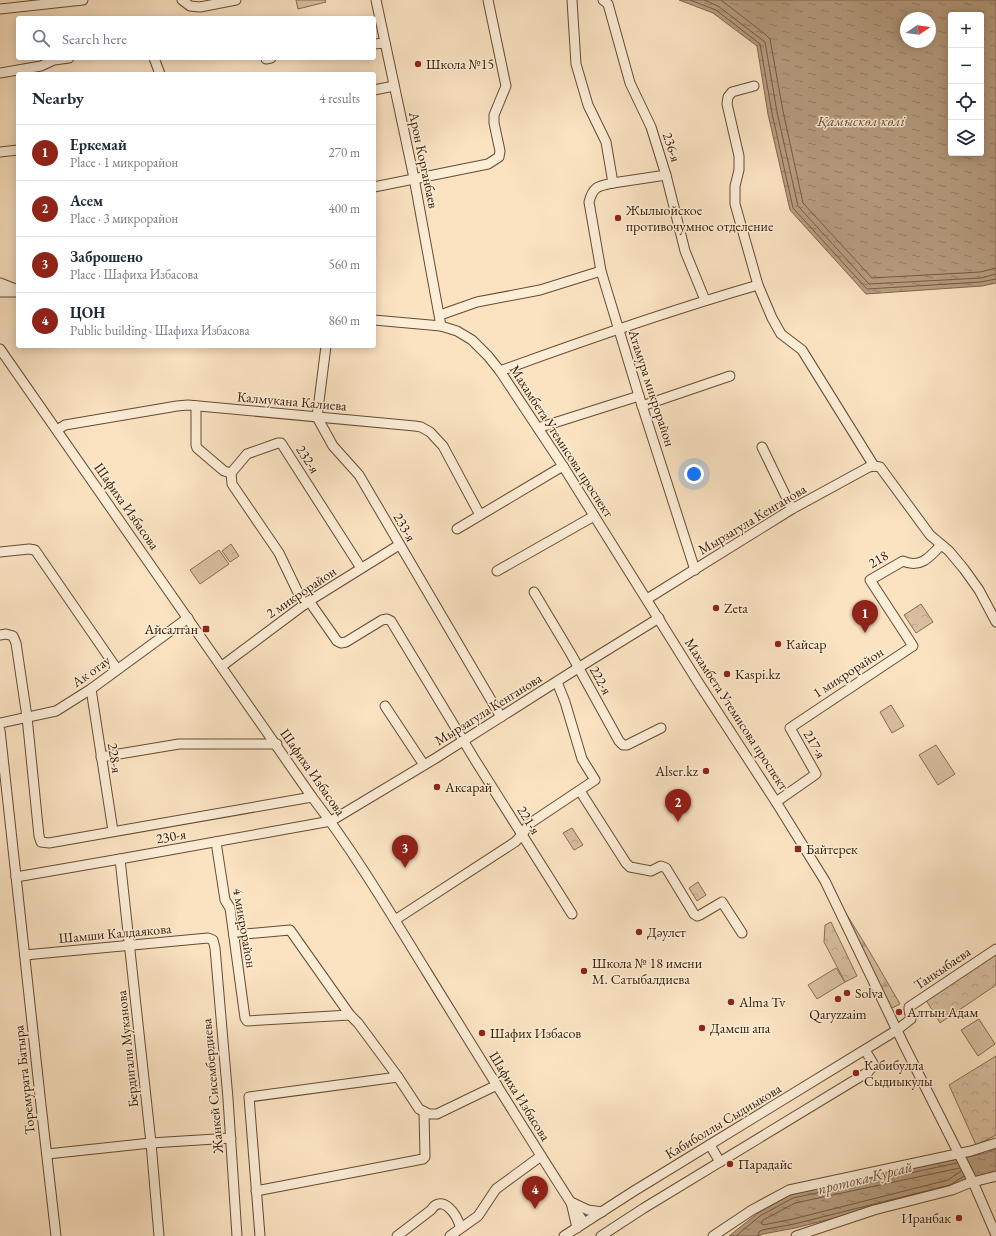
<!DOCTYPE html>
<html lang="en">
<head>
<meta charset="utf-8">
<style>
	body { margin:0; font-family:"EB Garamond",serif; background:#f2f2f3; color:#1f2937 }
	.controls { position:absolute; right:12px; top:12px; display:grid; overflow:hidden; border-radius:4px; box-shadow:0 2px 10px #0003 }
	.controls button { width:36px; height:36px; display:grid; place-items:center; padding:0; border:0; border-bottom:1px solid #e0e1e3; background:#fff; color:#1f2937; font:20px sans-serif }
	.compass { position:absolute; left:900px; top:12px; width:36px; height:36px; border-radius:50%; background:#fff; box-shadow:0 2px 10px #0003; rotate:77deg }
	.you { position:absolute; left:694px; top:474px; width:14px; height:14px; margin:-10px; border:3px solid #fff; border-radius:50%; background:#1a73e8; box-shadow:0 0 0 6px #1a73e833 }
	.badge { display:grid; place-items:center; width:26px; height:26px; border-radius:50%; background:#8f2418; color:#fff; font-size:13px; font-weight:700 }
	.pin { position:absolute; translate:-50% -33px; filter:drop-shadow(0 1px 2px #0008) }
	.pin::after { content:''; position:absolute; top:21px; width:14px; height:12px; background:inherit; clip-path:polygon(0 0,100% 0,50% 100%) }
	.list { margin:0; padding:0; list-style:none }
	h2 { display:flex; justify-content:space-between; align-items:center; height:52px; margin:0; padding:0 16px; font-size:17px }
	h2 small { font-size:13px; font-weight:400; color:#747a83 }
	.list li { display:grid; grid-template-columns:26px 1fr auto; gap:12px; align-items:center; box-sizing:border-box; height:56px; padding:0 16px; border-top:1px solid #e0e1e3 }
	.list b { display:block; font-size:15px; white-space:nowrap }
	.list p { margin:0; font-size:13px; white-space:nowrap; color:#747a83 }
	.list em { font-size:13px; font-style:normal; color:#747a83 }
	.icon { flex:none; width:22px; height:22px; fill:none; stroke:currentColor; stroke-width:2; stroke-linecap:round; stroke-linejoin:round }
	.map { position:relative; flex:none; width:996px; height:1236px; overflow:hidden }
	.search { position:absolute; background:#fff; box-shadow:0 2px 10px #0003; left:16px; top:16px; width:360px; height:44px; display:flex; align-items:center; gap:10px; box-sizing:border-box; padding:0 14px; border-radius:4px; color:#747a83; font-size:15px }
	.panel { position:absolute; background:#fff; box-shadow:0 2px 10px #0003; left:16px; top:72px; width:360px; height:276px; border-radius:4px }
	.map>svg:first-child { display:block }
</style>
</head>
<body>
<div class="map">
<svg width="996" height="1236" viewBox="0 0 996 1236">
	<defs>
		<pattern id="forest-firs" width="22" height="20" patternUnits="userSpaceOnUse"><rect width="22" height="20" fill="#d9c0a1"/><path d="M5 1l3.5 6h-7zM16 11l3.5 6h-7z" fill="#bba489"/></pattern>
		<pattern id="park-crowns" width="20" height="18" patternUnits="userSpaceOnUse"><rect width="20" height="18" fill="#d9c0a1"/><path d="M2 6a3 3 0 1 1 6 0M12 15a3 3 0 1 1 6 0" fill="none" stroke="#bba489"/></pattern>
		<pattern id="water-ripples" width="26" height="14" patternUnits="userSpaceOnUse"><rect width="26" height="14" fill="#b79e81"/><path d="M2 4q2-2 4 0t4 0M15 11q2-2 4 0t4 0" fill="none" stroke="#968067"/></pattern>
	</defs>
	<rect width="100%" height="100%" fill="#fbe3c2"/>
	<filter id="stains"><feTurbulence type="fractalNoise" baseFrequency=".005" numOctaves="4"/><feColorMatrix values="0 0 0 0 .2 0 0 0 0 .09 0 0 0 0 .02 0 0 0 .5 -.17"/></filter>
	<radialGradient id="worn" r=".72"><stop offset=".6" stop-color="#630" stop-opacity="0"/><stop offset="1" stop-color="#630" stop-opacity=".3"/></radialGradient>
	<polygon fill="url(#forest-firs)" stroke="#866c52" points="839,902 868,949 900,1004 890,1009"/>
	<g fill="url(#park-crowns)" stroke="#866c52">
		<polygon points="231,544 239,556 230,562 222,551"/>
		<polygon points="921,604 933,622 916,633 904,615"/>
		<polygon points="572,828 583,845 574,850 563,833"/>
		<polygon points="698,882 706,895 697,901 689,888"/>
		<polygon points="831,922 857,976 845,982 824,942 825,925"/>
		<polygon points="996,955 996,985 940,1023 926,1000"/>
		<polygon points="996,1056 996,1135 976,1145 949,1085"/>
	</g>
	<g fill="#d9c0a1" stroke="#866c52">
		<polygon points="296,0 325,0 326,2 298,9"/>
		<polygon points="219,550 229,564 200,584 190,570"/>
		<polygon points="891,705 904,726 892,733 880,712"/>
		<polygon points="936,745 955,774 938,785 919,755"/>
		<polygon points="836,968 845,982 817,999 808,985"/>
		<polygon points="979,1019 995,1044 978,1056 961,1030"/>
	</g>
	<g fill="url(#water-ripples)" stroke="#83684e" fill-rule="evenodd">
		<path d="M679 0H996V283L982 286 866 294 790 210 768 114 757 46 713 13ZM951 15H981V153H951ZM906 18H930V42H906Z"/>
		<polygon points="996,1148 996,1171 964,1180 952,1188 795,1228 763,1234 759,1236 729,1236 758,1213 792,1194 986,1153"/>
	</g>
	<g fill="none" stroke-linecap="round" stroke-linejoin="round">
		<g stroke="#765b42" stroke-width="1">
			<polyline points="690,0 716,10 760,44 772,113 793,208 867,289 981,282 996,279"/>
			<polyline points="704,0 718,6 765,42 777,112 798,206 869,284 981,278 996,274"/>
			<polyline points="721,0 765,34 770,39 783,111 803,203 872,278 980,272 996,268"/>
			<polyline points="960,1168 795,1203 763,1220 761,1223 763,1225 793,1219 948,1180 961,1171"/>
			<polyline points="736,1236 760,1216 793,1198 957,1163"/>
			<polyline points="758,1236 759,1232 762,1230 794,1224 950,1185 964,1176"/>
		</g>
		<defs>
			<g id="minor">
				<polyline points="182,0 190,6 200,7 236,0"/>
				<polyline points="376,0 414,178 441,326"/>
				<path d="M572 0 576 64 588 105 606 142 613 183C599 186 593 186 589 202L601 271 639 396 695 570"/>
				<polyline points="603,0 608,4 630,83 651,127 666,175 685,251 705,300"/>
				<polyline points="0,9 83,0"/>
				<polyline points="374,44 385,43"/>
				<polyline points="154,58 160,74"/>
				<polyline points="266,59 271,58"/>
				<polyline points="0,73 41,66 54,60 69,58"/>
				<polyline points="754,86 732,92 728,97 727,104 739,156 739,170 735,186 735,204 758,285 772,318 781,334 802,350 874,466"/>
				<polyline points="374,90 394,86"/>
				<polyline points="0,152 18,150"/>
				<polyline points="613,183 666,175"/>
				<polyline points="374,187 488,164 499,157 500,151 494,123 494,115 506,86 488,0"/>
				<polyline points="0,283 18,290"/>
				<polyline points="0,292 17,292"/>
				<polyline points="440,315 477,302 540,290 601,271"/>
				<polyline points="374,320 441,326 457,331 472,340 488,356 500,371 563,466 698,682 776,802 825,881 904,1045 973,1182 996,1235"/>
				<polyline points="326,346 317,417 333,446 359,475 501,717"/>
				<path d="M0 349 312 797C355 853 391 914 428 974 479 1057 531 1141 584 1223"/>
				<path d="M500 371C585 340 671 310 758 285"/>
				<polyline points="196,406 196,445 197,448 224,471 231,473"/>
				<polyline points="642,406 730,376"/>
				<polyline points="538,428 639,396"/>
				<polyline points="57,430 65,425 177,406 188,405 415,426 421,427 430,432 443,446 480,515"/>
				<polyline points="762,447 792,509"/>
				<polyline points="457,529 563,466"/>
				<polyline points="0,552 29,549 35,550 117,669"/>
				<polyline points="497,571 594,516"/>
				<polyline points="534,592 571,654 619,741 623,745 627,745 661,728"/>
				<polyline points="647,599 792,509 869,467 874,466 880,467 930,535 949,551 964,569 979,590 996,622"/>
				<polyline points="309,601 337,641 341,643 346,642 382,620 387,619 391,621 475,760 572,914"/>
				<polyline points="304,605 279,553 232,484 231,473 247,454 278,443 281,443 283,446 361,568"/>
				<polyline points="0,635 6,634 13,636 16,643 27,717 39,836 41,842 49,843 312,797"/>
				<polyline points="222,666 309,601 399,545"/>
				<polyline points="91,689 113,831"/>
				<polyline points="385,706 424,765"/>
				<polyline points="0,723 56,711 91,689 188,618"/>
				<polyline points="0,730 41,1105 56,1236"/>
				<polyline points="101,757 179,744 277,744"/>
				<polyline points="580,791 626,863 630,867 651,871 661,866 666,868 694,914 697,916 700,915 722,902 742,933"/>
				<path d="M776 802 816 774 790 728 913 646 870 580 903 561C920 569 930 557 941 545"/>
				<polyline points="216,842 225,900 230,908 245,1018 247,1021 350,1015 358,1023 398,1077 419,1109 429,1114 437,1114 497,1085"/>
				<polyline points="120,859 151,1143 159,1236"/>
				<polyline points="16,877 120,859 331,821 436,758 578,668 659,618"/>
				<polyline points="395,920 515,842 522,835 529,824 595,780 582,759 565,702 557,682"/>
				<polyline points="234,935 290,930 350,1015"/>
				<polyline points="25,955 208,938 213,940 215,948 228,1099 237,1236"/>
				<polyline points="710,1145 720,1162"/>
				<polyline points="47,1154 151,1143 231,1138"/>
				<polyline points="973,1182 996,1176"/>
				<polyline points="256,1191 423,1159 425,1157 424,1112"/>
				<polyline points="577,1228 571,1202 588,1210 602,1212"/>
				<polyline points="260,1236 249,1097 398,1077"/>
				<path d="M397 1236 431 1210C442 1193 458 1215 460 1227"/>
				<polyline points="450,1236 478,1216 496,1189 541,1156"/>
				<polyline points="564,1236 634,1191 897,1030 911,1019 909,1010 909,1007 996,949"/>
				<polyline points="601,1236 644,1208 868,1072 874,1065 865,1050"/>
				<polyline points="713,1236 752,1210 789,1190 971,1151 996,1143"/>
				<polyline points="796,1236 874,1210 952,1190 969,1183"/>
			</g>
		</defs>
		<use href="#minor" stroke="#664b32" stroke-width="11"/>
		<use href="#minor" stroke="#fcedd7" stroke-width="9"/>
	</g>
	<g fill="#8f2418" stroke="#fcedd7" stroke-width="1.5">
		<circle cx="418" cy="64" r="4"/>
		<circle cx="618" cy="218" r="4"/>
		<circle cx="716" cy="608" r="4"/>
		<rect x="202" y="625" width="8" height="8" rx="2"/>
		<circle cx="778" cy="644" r="4"/>
		<circle cx="727" cy="674" r="4"/>
		<circle cx="706" cy="771" r="4"/>
		<circle cx="437" cy="787" r="4"/>
		<rect x="794" y="845" width="8" height="8" rx="2"/>
		<circle cx="639" cy="932" r="4"/>
		<circle cx="584" cy="971" r="4"/>
		<circle cx="847" cy="993" r="4"/>
		<circle cx="838" cy="999" r="4"/>
		<circle cx="731" cy="1002" r="4"/>
		<circle cx="899" cy="1012" r="4"/>
		<circle cx="702" cy="1028" r="4"/>
		<circle cx="482" cy="1033" r="4"/>
		<circle cx="856" cy="1073" r="4"/>
		<circle cx="730" cy="1164" r="4"/>
		<circle cx="959" cy="1218" r="4"/>
	</g>
	<g text-anchor="middle" stroke-width="3" stroke-linejoin="round" paint-order="stroke">
		<g font-size="14" fill="#341802" stroke="#fcedd7" text-anchor="start">
			<text x="426" y="69">Школа №15</text>
			<text x="626" y="215">Жылыойское<tspan x="626" dy="16">противочумное отделение</tspan></text>
			<text x="724" y="613">Zeta</text>
			<text x="198" y="634" text-anchor="end">Айсалтан</text>
			<text x="786" y="649">Кайсар</text>
			<text x="735" y="679">Kaspi.kz</text>
			<text x="698" y="776" text-anchor="end">Alser.kz</text>
			<text x="445" y="792">Аксарай</text>
			<text x="806" y="854">Байтерек</text>
			<text x="647" y="937">Дәулет</text>
			<text x="592" y="968">Школа № 18 имени<tspan x="592" dy="16">М. Сатыбалдиева</tspan></text>
			<text x="855" y="998">Solva</text>
			<text x="739" y="1007">Alma Tv</text>
			<text x="907" y="1017">Алтын Адам</text>
			<text x="838" y="1019" text-anchor="middle">Qaryzzaim</text>
			<text x="710" y="1033">Дамеш апа</text>
			<text x="490" y="1038">Шафих Избасов</text>
			<text x="864" y="1070">Кабибулла<tspan x="864" dy="16">Сыдиыкулы</tspan></text>
			<text x="738" y="1169">Парадайс</text>
			<text x="951" y="1223" text-anchor="end">Иранбак</text>
		</g>
		<g font-size="14" fill="#341802" stroke="#fcedd7">
			<text transform="translate(672 147) rotate(72)" y="5">236-я</text>
			<text transform="translate(424 160) rotate(78)" y="5">Арон Корганбаев</text>
			<text transform="translate(652 388) rotate(72)" y="5">Атамура микрорайон</text>
			<text transform="translate(292 401) rotate(5)" y="5">Калмукана Калиева</text>
			<text transform="translate(562 441) rotate(57)" y="5">Махамбета Утемисова проспект</text>
			<text transform="translate(308 459) rotate(57)" y="5">232-я</text>
			<text transform="translate(127 506) rotate(55)" y="5">Шафиха Избасова</text>
			<text transform="translate(752 519) rotate(-31)" y="5">Мырзагула Кенганова</text>
			<text transform="translate(405 527) rotate(60)" y="5">233-я</text>
			<text transform="translate(878 559) rotate(-31)" y="5">218</text>
			<text transform="translate(301 592) rotate(-34)" y="5">2 микрорайон</text>
			<text transform="translate(91 671) rotate(-36)" y="5">Ак отау</text>
			<text transform="translate(848 672) rotate(-33)" y="5">1 микрорайон</text>
			<text transform="translate(601 680) rotate(61)" y="5">222-я</text>
			<text transform="translate(488 709) rotate(-32)" y="5">Мырзагула Кенганова</text>
			<text transform="translate(737 714) rotate(57)" y="5">Махамбета Утемисова проспект</text>
			<text transform="translate(815 744) rotate(60)" y="5">217-я</text>
			<text transform="translate(115 758) rotate(81)" y="5">228-я</text>
			<text transform="translate(313 772) rotate(55)" y="5">Шафиха Избасова</text>
			<text transform="translate(529 820) rotate(58)" y="5">221-я</text>
			<text transform="translate(171 836) rotate(-10)" y="5">230-я</text>
			<text transform="translate(245 928) rotate(80)" y="5">4 микрорайон</text>
			<text transform="translate(115 933) rotate(-5)" y="5">Шамши Калдаякова</text>
			<text transform="translate(942 968) rotate(-34)" y="5">Танкыбаева</text>
			<text transform="translate(127 1049) rotate(-96)" y="5">Бердигали Муканова</text>
			<text transform="translate(24 1080) rotate(-96)" y="5">Торемурата Батыра</text>
			<text transform="translate(212 1086) rotate(-95)" y="5">Жанкей Сисембердиева</text>
			<text transform="translate(520 1096) rotate(58)" y="5">Шафиха Избасова</text>
			<text transform="translate(723 1121) rotate(-31)" y="5">Кабиболлы Сыдиыкова</text>
		</g>
		<g font-size="15" font-style="italic" fill="#684e35" stroke="#fcedd7">
			<text x="861" y="126">Қамыскөл көлі</text>
			<text transform="translate(865 1178) rotate(-14)" y="5">протока Курсай</text>
		</g>
	</g>
	<rect width="100%" height="100%" filter="url(#stains)"/>
	<rect width="100%" height="100%" fill="url(#worn)"/>
</svg>
<div class="controls">
<button>+</button>
<button>−</button>
<button><svg class="icon" aria-label="locate" viewBox="0 0 24 24"><circle cx="12" cy="12" r="6"/><path d="M12 2v4M12 18v4M2 12h4M18 12h4"/></svg></button>
<button><svg class="icon" aria-label="layers" viewBox="0 0 24 24"><path d="M12 4l9 5-9 5-9-5zM3 14l9 5 9-5"/></svg></button>
</div>
<svg class="compass" viewBox="-18 -18 36 36"><path d="M0-13l5 13h-10z" fill="#e53935"/><path d="M0 13l5-13h-10z" fill="#747a83"/></svg>
<div class="you"></div>
<div class="pin badge" style="left:865px;top:633px">1</div>
<div class="pin badge" style="left:678px;top:822px">2</div>
<div class="pin badge" style="left:405px;top:868px">3</div>
<div class="pin badge" style="left:535px;top:1209px">4</div>
<div class="search"><svg class="icon" aria-label="search" viewBox="0 0 24 24"><circle cx="10" cy="10" r="6"/><path d="M15 15l6 6"/></svg>Search here</div>
<section class="panel">
<h2>Nearby<small>4 results</small></h2>
<ul class="list">
<li><span class="badge">1</span><div><b>Еркемай</b><p>Place · 1 микрорайон</p></div><em>270 m</em></li>
<li><span class="badge">2</span><div><b>Асем</b><p>Place · 3 микрорайон</p></div><em>400 m</em></li>
<li><span class="badge">3</span><div><b>Заброшено</b><p>Place · Шафиха Избасова</p></div><em>560 m</em></li>
<li><span class="badge">4</span><div><b>ЦОН</b><p>Public building · Шафиха Избасова</p></div><em>860 m</em></li>
</ul>
</section>
</div>
</body>
</html>
